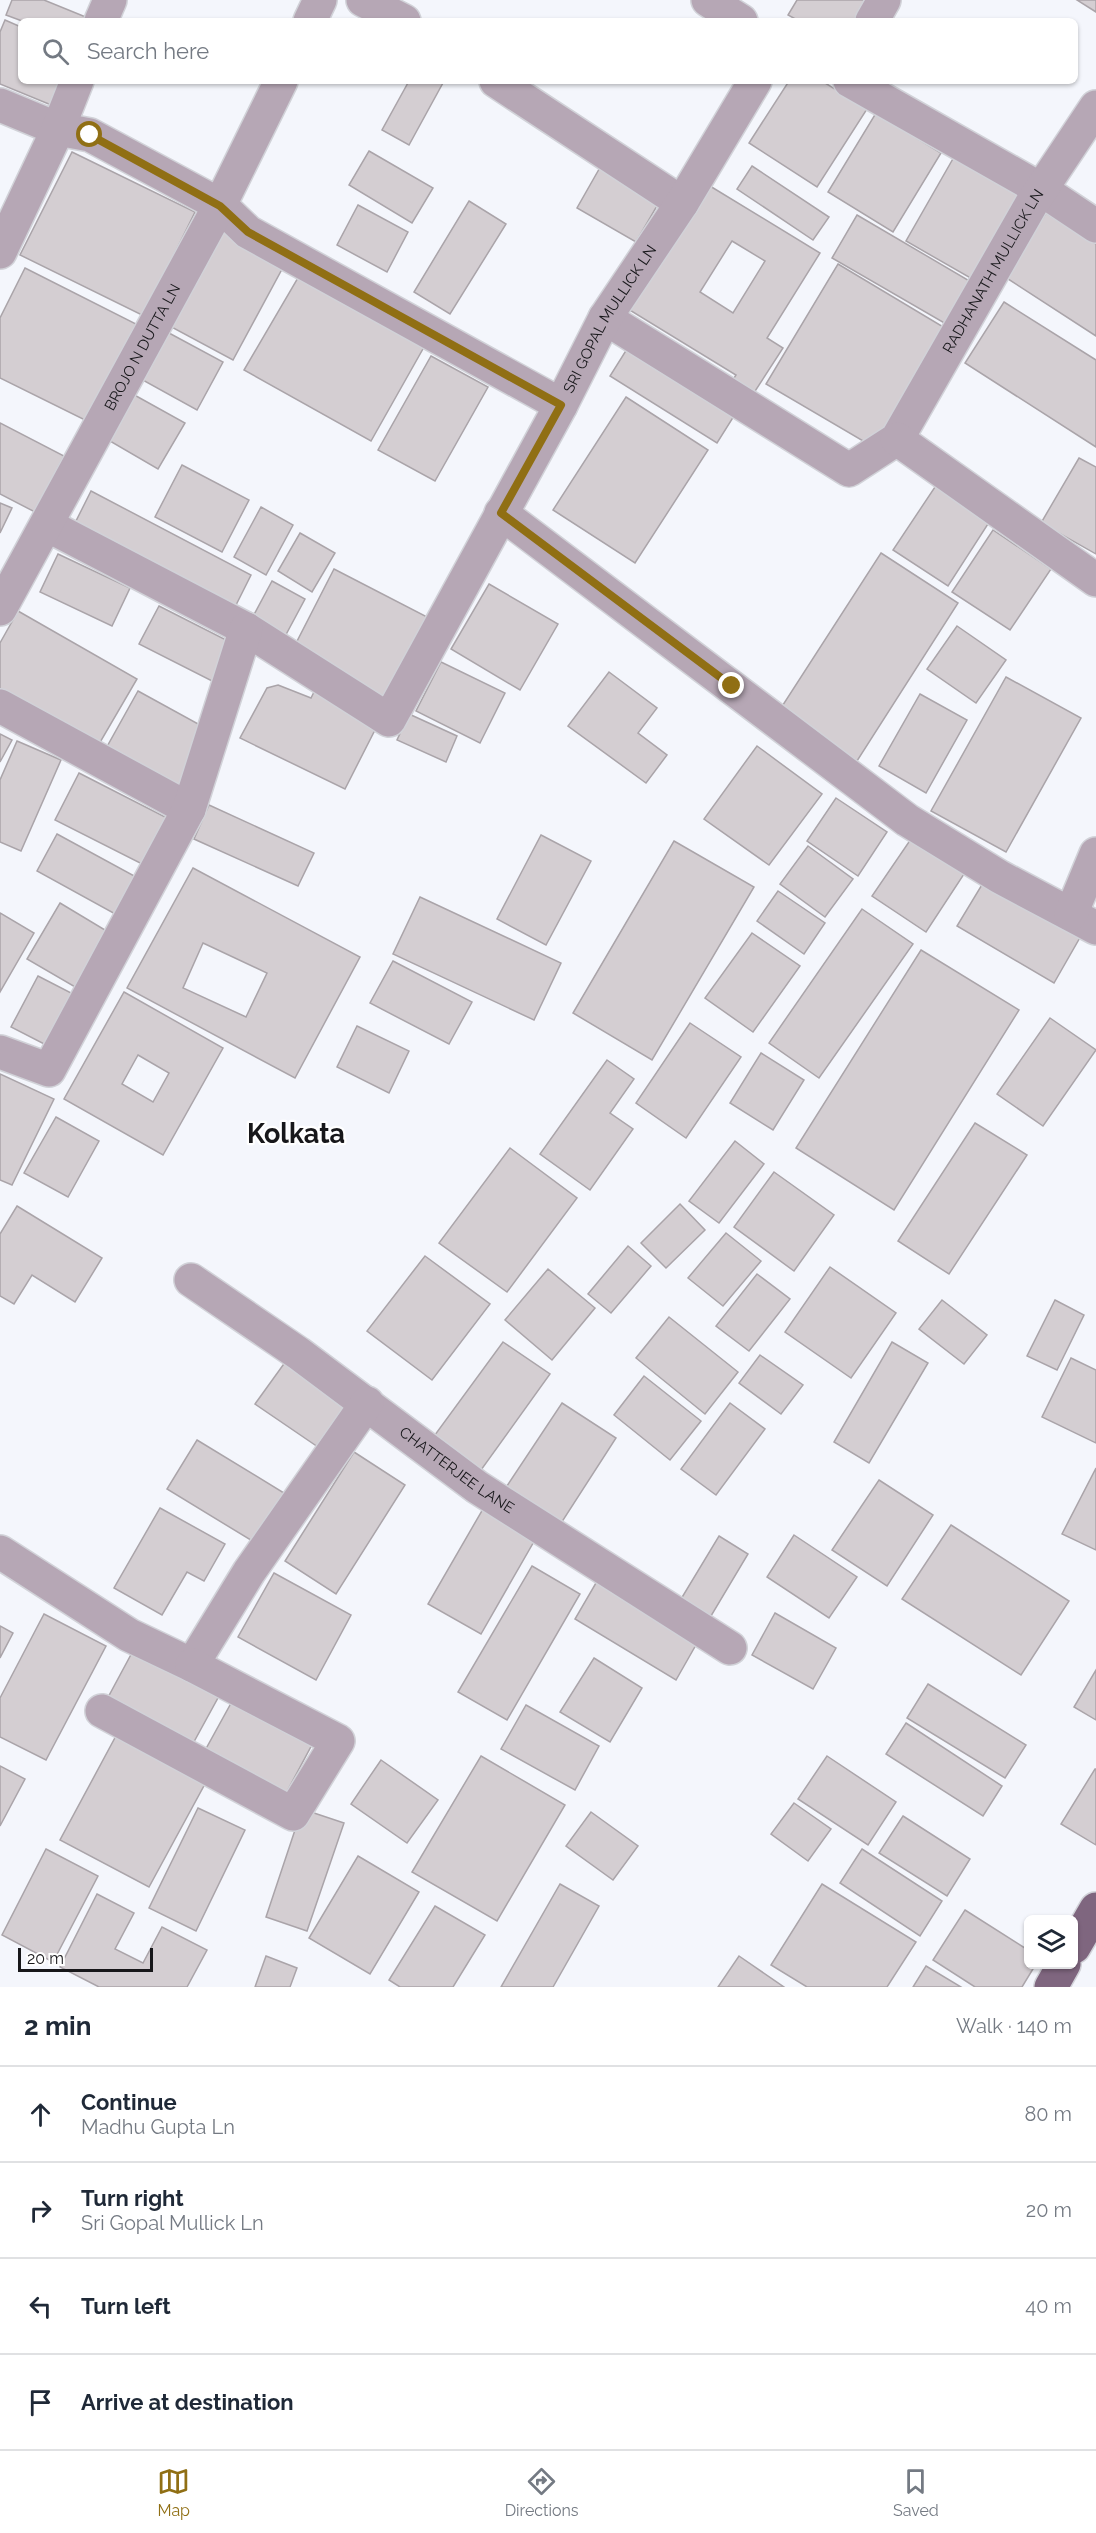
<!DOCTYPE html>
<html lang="en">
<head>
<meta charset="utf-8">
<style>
	body { margin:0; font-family:Raleway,sans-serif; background:#f6f6f7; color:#1f2937 }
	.controls { position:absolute; right:18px; bottom:18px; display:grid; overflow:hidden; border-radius:9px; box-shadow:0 2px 4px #0004 }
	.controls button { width:54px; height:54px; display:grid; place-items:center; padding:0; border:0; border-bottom:2px solid #e0e1e3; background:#fff; color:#1f2937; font:30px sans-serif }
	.scale { position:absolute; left:18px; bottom:15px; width:135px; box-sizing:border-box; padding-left:6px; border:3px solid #17171a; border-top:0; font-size:16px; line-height:21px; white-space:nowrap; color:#17171a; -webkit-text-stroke:4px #fff; paint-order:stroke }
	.stop { position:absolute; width:18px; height:18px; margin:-14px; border:4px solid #906f14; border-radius:50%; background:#fff }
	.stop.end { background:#906f14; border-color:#fff; box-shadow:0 2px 6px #0008 }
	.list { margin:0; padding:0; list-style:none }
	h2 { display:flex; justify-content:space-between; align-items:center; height:78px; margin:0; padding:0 24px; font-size:26px }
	h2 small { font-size:20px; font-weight:400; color:#747a83 }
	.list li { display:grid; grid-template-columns:39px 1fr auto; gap:18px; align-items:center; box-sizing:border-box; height:96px; padding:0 24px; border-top:2px solid #e0e1e3 }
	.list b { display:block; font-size:22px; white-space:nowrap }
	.list p { margin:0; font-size:20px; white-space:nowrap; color:#747a83 }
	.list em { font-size:20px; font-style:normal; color:#747a83 }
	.icon { flex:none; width:33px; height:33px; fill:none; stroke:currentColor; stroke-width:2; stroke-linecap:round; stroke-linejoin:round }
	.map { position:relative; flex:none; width:1096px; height:1987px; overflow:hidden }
	.search { position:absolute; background:#fff; box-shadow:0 2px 4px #0004; left:18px; right:18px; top:18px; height:66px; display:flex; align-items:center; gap:15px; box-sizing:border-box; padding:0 21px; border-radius:9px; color:#747a83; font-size:22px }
	.sheet { height:462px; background:#fff }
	nav { display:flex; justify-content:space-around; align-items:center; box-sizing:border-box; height:84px; border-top:2px solid #e0e1e3; background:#fff; font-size:16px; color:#747a83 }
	nav a { display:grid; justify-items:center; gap:3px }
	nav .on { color:#906f14 }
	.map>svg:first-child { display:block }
</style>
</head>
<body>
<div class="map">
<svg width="1096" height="1987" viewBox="0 0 1096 1987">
	<rect width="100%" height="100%" fill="#f4f6fc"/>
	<g fill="#d4ced2" stroke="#aaa4a9" stroke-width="1.5" fill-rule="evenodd">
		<polygon points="12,0 44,0 93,20 22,21 6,15"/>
		<polygon points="797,0 872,0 860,21 799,21 788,15"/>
		<polygon points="1077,0 1096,0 1096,12"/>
		<polygon points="5,20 21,27 21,81 67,81 56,107 0,84 0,32"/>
		<polygon points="409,81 444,81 409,145 382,130"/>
		<polygon points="789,81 822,81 867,109 817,187 749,143"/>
		<polygon points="876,113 941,153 893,232 828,192"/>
		<polygon points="369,151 433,188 412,223 349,185"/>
		<polygon points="72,152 195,212 144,316 20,255"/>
		<polygon points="954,157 1023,196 974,280 906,241"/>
		<polygon points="602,164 661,199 636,242 577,208"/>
		<polygon points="752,166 829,217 813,240 737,189"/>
		<path d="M705 183 820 253 767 338 783 348 748 402 727 389 736 375 628 309ZM732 241 765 261 733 313 700 292Z"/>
		<polygon points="469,201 506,224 450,314 414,292"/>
		<polygon points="358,205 408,232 387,272 337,245"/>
		<polygon points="1046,213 1096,244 1096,336 1005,277"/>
		<polygon points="857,215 978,286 953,328 832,258"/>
		<polygon points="219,221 288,258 233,360 164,323"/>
		<polygon points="838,264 945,328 875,448 766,384"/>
		<polygon points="25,268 136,324 87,421 0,378 0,318"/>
		<polygon points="299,276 424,347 371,441 244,370"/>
		<polygon points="1004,302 1096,360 1096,447 965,363"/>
		<polygon points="156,326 223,362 197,410 130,373"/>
		<polygon points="632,341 739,408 717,443 610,376"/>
		<polygon points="431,356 488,387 435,481 378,450"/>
		<polygon points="129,392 185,423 158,469 103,437"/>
		<polygon points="626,397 708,450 635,563 553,510"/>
		<polygon points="0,423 64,456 35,512 0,494"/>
		<polygon points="1079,458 1096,467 1096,554 1041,523"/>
		<polygon points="182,465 249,500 222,552 155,517"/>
		<polygon points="943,475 997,510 948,586 893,550"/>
		<polygon points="91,491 251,575 231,615 71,531"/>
		<polygon points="0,503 12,508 0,533"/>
		<polygon points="261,507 293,525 266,575 234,557"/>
		<polygon points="993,530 1051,569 1010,630 952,592"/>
		<polygon points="300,533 335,553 312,592 278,571"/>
		<polygon points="881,553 958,603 857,761 779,711"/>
		<polygon points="58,554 130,588 112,626 40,592"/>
		<polygon points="334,569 431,619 387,703 291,653"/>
		<polygon points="272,581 305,599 282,642 249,624"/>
		<polygon points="489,584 558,624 520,690 451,649"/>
		<polygon points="159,606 236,645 216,683 139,644"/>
		<polygon points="18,611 137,679 95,751 0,697 0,643"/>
		<polygon points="957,626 1006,660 976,703 927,669"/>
		<polygon points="441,662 505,693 480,743 416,711"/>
		<polygon points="609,672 657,708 638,733 667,755 646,783 568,726"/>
		<polygon points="1006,677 1081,718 1006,852 931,811"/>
		<polygon points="278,685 311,698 314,692 378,724 345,789 240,738 267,688"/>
		<polygon points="138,691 211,731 176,792 104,752"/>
		<polygon points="920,694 967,720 926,793 879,766"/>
		<polygon points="409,714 457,736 446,762 397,740"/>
		<polygon points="0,734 12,740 0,762"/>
		<polygon points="17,741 61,760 21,851 0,842 0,780"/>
		<polygon points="757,746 822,794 769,865 704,819"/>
		<polygon points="79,773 171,820 148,867 55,820"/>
		<polygon points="836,798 887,832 858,876 807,841"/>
		<polygon points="209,805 314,853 298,886 194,839"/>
		<polygon points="57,834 138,878 117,915 37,871"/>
		<polygon points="541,835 591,861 546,945 497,919"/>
		<polygon points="913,836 966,871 926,932 872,896"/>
		<polygon points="674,841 754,887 652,1060 573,1013"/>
		<polygon points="808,846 853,879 825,917 780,884"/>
		<path d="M193 868 360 957 295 1078 127 988ZM203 943 267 973 246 1017 183 988Z"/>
		<polygon points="986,878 1082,934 1054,983 957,926"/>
		<polygon points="778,891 825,923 804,954 757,921"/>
		<polygon points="420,897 561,963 534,1020 393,954"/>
		<polygon points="60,903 115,936 82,991 27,959"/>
		<polygon points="862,909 913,944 819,1078 769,1043"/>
		<polygon points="0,913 34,933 0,992"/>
		<polygon points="752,933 800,966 753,1032 705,998"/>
		<polygon points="921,950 1019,1010 894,1210 796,1148"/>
		<polygon points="393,961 472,1002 449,1044 370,1003"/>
		<polygon points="38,976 77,996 50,1047 11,1027"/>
		<path d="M124 992 223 1048 163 1155 64 1099ZM138 1055 169 1073 153 1102 122 1084Z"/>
		<polygon points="1050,1018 1096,1050 1043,1126 997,1094"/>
		<polygon points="690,1023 741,1057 686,1138 636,1103"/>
		<polygon points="357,1026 409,1051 389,1093 337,1067"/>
		<polygon points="761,1053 804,1080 773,1130 730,1103"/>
		<polygon points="607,1060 634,1079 610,1113 633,1129 590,1190 540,1154"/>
		<polygon points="0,1074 54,1099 12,1185 0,1180"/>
		<polygon points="56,1117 99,1141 68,1197 24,1173"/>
		<polygon points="975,1123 1027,1155 949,1274 898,1241"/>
		<polygon points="735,1141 764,1164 719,1223 689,1201"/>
		<polygon points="510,1148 577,1198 507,1292 439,1243"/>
		<polygon points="774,1172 834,1215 794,1271 734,1227"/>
		<polygon points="680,1204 705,1230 666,1268 641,1243"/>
		<polygon points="17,1206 102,1258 75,1302 32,1275 14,1304 0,1296 0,1234"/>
		<polygon points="726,1233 761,1261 723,1306 688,1278"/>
		<polygon points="628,1246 651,1266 611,1313 588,1294"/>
		<polygon points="425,1256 490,1304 432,1380 367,1331"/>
		<polygon points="830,1267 896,1313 851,1378 785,1332"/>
		<polygon points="548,1269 595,1308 552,1360 505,1320"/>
		<polygon points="757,1274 790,1299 749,1351 716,1326"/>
		<polygon points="942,1300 987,1335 964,1364 919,1329"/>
		<polygon points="1055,1300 1084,1315 1057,1370 1027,1356"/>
		<polygon points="669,1317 738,1372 705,1414 636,1358"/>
		<polygon points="503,1342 550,1374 476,1477 429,1443"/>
		<polygon points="892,1342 928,1363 869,1463 834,1442"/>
		<polygon points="291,1354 353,1397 318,1447 255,1404"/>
		<polygon points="760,1355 803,1385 781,1414 739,1383"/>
		<polygon points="1071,1358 1096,1370 1096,1443 1042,1417"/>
		<polygon points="644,1376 701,1421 670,1460 614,1415"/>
		<polygon points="562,1403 616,1438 556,1531 501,1495"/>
		<polygon points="730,1403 765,1429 716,1495 681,1469"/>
		<polygon points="197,1440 284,1493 254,1542 167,1489"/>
		<polygon points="354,1452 405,1485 336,1594 285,1561"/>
		<polygon points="1096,1468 1096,1550 1062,1534"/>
		<polygon points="879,1480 933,1515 887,1586 832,1550"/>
		<polygon points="487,1502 540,1531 481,1634 428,1604"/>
		<polygon points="160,1508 225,1544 204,1581 187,1572 162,1615 114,1588"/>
		<polygon points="951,1525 1069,1601 1021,1675 902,1599"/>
		<polygon points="794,1535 857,1577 829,1618 767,1577"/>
		<polygon points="719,1536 748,1554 711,1616 681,1599"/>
		<polygon points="532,1566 580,1594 507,1720 458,1692"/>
		<polygon points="274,1573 351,1615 316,1680 238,1637"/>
		<polygon points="600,1576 701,1636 676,1680 575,1619"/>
		<polygon points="775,1613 836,1648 813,1689 752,1655"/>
		<polygon points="44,1614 106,1646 46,1760 0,1737 0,1698"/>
		<polygon points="0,1626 13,1633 0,1658"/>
		<polygon points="134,1649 219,1696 190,1749 105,1703"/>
		<polygon points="594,1658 642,1688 610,1742 560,1712"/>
		<polygon points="1096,1670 1096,1720 1074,1707"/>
		<polygon points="928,1684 1026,1745 1005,1778 907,1718"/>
		<polygon points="235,1696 315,1739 283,1799 202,1756"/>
		<polygon points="526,1705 599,1746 575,1790 501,1749"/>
		<polygon points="906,1723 1002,1786 983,1816 886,1754"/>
		<polygon points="117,1734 206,1782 149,1887 60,1840"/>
		<polygon points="481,1756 565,1805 497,1921 412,1872"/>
		<polygon points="827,1756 896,1802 868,1845 798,1799"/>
		<polygon points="381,1760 438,1800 407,1843 351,1804"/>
		<polygon points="0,1766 25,1779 0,1826"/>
		<polygon points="1095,1769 1096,1769 1096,1845 1061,1824"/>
		<polygon points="794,1803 831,1829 808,1861 771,1834"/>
		<polygon points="198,1808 245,1830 196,1931 149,1908"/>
		<polygon points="302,1809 344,1823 307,1931 266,1917"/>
		<polygon points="591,1812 638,1846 613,1880 566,1846"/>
		<polygon points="903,1816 970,1859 947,1896 879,1853"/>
		<polygon points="46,1849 98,1876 53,1962 2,1935"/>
		<polygon points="862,1849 942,1901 920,1936 840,1883"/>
		<polygon points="358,1856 419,1892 370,1974 309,1938"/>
		<polygon points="560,1884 599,1906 553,1987 501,1987"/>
		<polygon points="822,1884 916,1942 887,1987 807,1987 771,1965"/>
		<polygon points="97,1894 134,1913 115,1949 143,1963 162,1927 207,1950 187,1987 99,1987 60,1967"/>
		<polygon points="435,1906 485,1935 453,1987 400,1987 389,1980"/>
		<polygon points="965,1910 1028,1950 1028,1964 1036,1964 1022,1987 975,1987 933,1960"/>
		<polygon points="266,1956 297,1968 290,1987 255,1987"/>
		<polygon points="739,1956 784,1987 718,1987"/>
		<polygon points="926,1966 961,1987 913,1987"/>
	</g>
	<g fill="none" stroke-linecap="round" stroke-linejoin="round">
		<defs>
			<g id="minor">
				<polyline points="363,0 404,21"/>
				<polyline points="708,0 741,21"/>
				<polyline points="101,21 110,0"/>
				<polyline points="310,21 320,0"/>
				<polyline points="872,21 884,0"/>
				<polyline points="496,81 682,203"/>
				<polyline points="850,81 1042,190 1096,226"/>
				<polyline points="0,105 58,129 90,135 220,205 248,232 561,405"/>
				<polyline points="0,252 58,129 77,81"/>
				<path id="s1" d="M605 318 849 470 897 439 1032 203 1096 107"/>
				<polyline points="897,439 1096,580"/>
				<polyline points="501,513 907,820 1000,877 1096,928"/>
				<path id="s2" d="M47 525 246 629 389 720 561 405 605 318 682 203 755 81"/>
				<path id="s3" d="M0 609 220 205 281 81"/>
				<polyline points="0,706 189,809"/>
				<polyline points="1071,914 1096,854"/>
				<polyline points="0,1052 49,1070 189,809 246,629"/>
				<path id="s4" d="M191 1280 298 1353 477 1487 730 1648"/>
				<polyline points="0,1552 129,1635 192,1665 249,1572 367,1403"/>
				<polyline points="102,1711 293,1814 338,1741 192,1665"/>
			</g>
			<g id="major">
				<polyline points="1074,1947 1096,1909"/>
				<polyline points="1051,1987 1064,1964"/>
			</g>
		</defs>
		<use href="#minor" stroke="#d1d2d8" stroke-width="36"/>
		<use href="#major" stroke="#d1d2d8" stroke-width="36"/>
		<use href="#minor" stroke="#b6a7b5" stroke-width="33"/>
		<use href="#major" stroke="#7f667f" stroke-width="33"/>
	</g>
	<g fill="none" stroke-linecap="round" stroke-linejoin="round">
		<polyline stroke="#906f14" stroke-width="8" points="90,135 220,206 248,232 561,405 501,513 732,686"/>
	</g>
	<g text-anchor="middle" stroke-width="4.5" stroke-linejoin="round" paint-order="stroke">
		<g font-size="15" fill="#17171a" stroke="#fff">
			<text dy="5" stroke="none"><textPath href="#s1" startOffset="538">RADHANATH MULLICK LN</textPath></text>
			<text dy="5" stroke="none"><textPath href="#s2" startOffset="852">SRI GOPAL MULLICK LN</textPath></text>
			<text dy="5" stroke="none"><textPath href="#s3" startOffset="298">BROJO N DUTTA LN</textPath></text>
			<text dy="5" stroke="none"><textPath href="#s4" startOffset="327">CHATTERJEE LANE</textPath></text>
		</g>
		<g font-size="27" font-weight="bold" fill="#17171a" stroke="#fff">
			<text x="296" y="1143">Kolkata</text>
		</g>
	</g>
</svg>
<div class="controls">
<button><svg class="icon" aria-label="layers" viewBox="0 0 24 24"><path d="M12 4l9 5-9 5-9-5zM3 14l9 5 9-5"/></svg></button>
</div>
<div class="scale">20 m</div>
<div class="stop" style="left:90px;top:135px"></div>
<div class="stop end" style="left:732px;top:686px"></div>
<div class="search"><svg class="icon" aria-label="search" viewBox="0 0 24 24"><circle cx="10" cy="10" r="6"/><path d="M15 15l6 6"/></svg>Search here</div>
</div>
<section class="sheet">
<h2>2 min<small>Walk · 140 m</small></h2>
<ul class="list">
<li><svg class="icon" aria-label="ahead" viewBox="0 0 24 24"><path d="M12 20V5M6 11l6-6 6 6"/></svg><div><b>Continue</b><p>Madhu Gupta Ln</p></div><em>80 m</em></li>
<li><svg class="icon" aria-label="right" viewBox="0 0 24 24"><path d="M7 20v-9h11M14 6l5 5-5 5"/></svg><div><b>Turn right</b><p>Sri Gopal Mullick Ln</p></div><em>20 m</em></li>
<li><svg class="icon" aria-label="left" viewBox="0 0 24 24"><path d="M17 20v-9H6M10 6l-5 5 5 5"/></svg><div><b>Turn left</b></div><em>40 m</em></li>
<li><svg class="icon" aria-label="arrive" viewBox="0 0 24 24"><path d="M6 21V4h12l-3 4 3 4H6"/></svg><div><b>Arrive at destination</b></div></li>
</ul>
</section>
<nav>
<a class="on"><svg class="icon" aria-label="map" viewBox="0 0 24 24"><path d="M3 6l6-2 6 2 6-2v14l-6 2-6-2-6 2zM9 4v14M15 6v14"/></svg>Map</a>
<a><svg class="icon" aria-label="directions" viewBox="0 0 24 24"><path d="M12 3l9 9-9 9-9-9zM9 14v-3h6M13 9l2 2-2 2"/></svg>Directions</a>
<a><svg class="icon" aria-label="saved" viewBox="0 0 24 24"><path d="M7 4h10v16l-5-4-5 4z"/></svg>Saved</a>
</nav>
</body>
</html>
